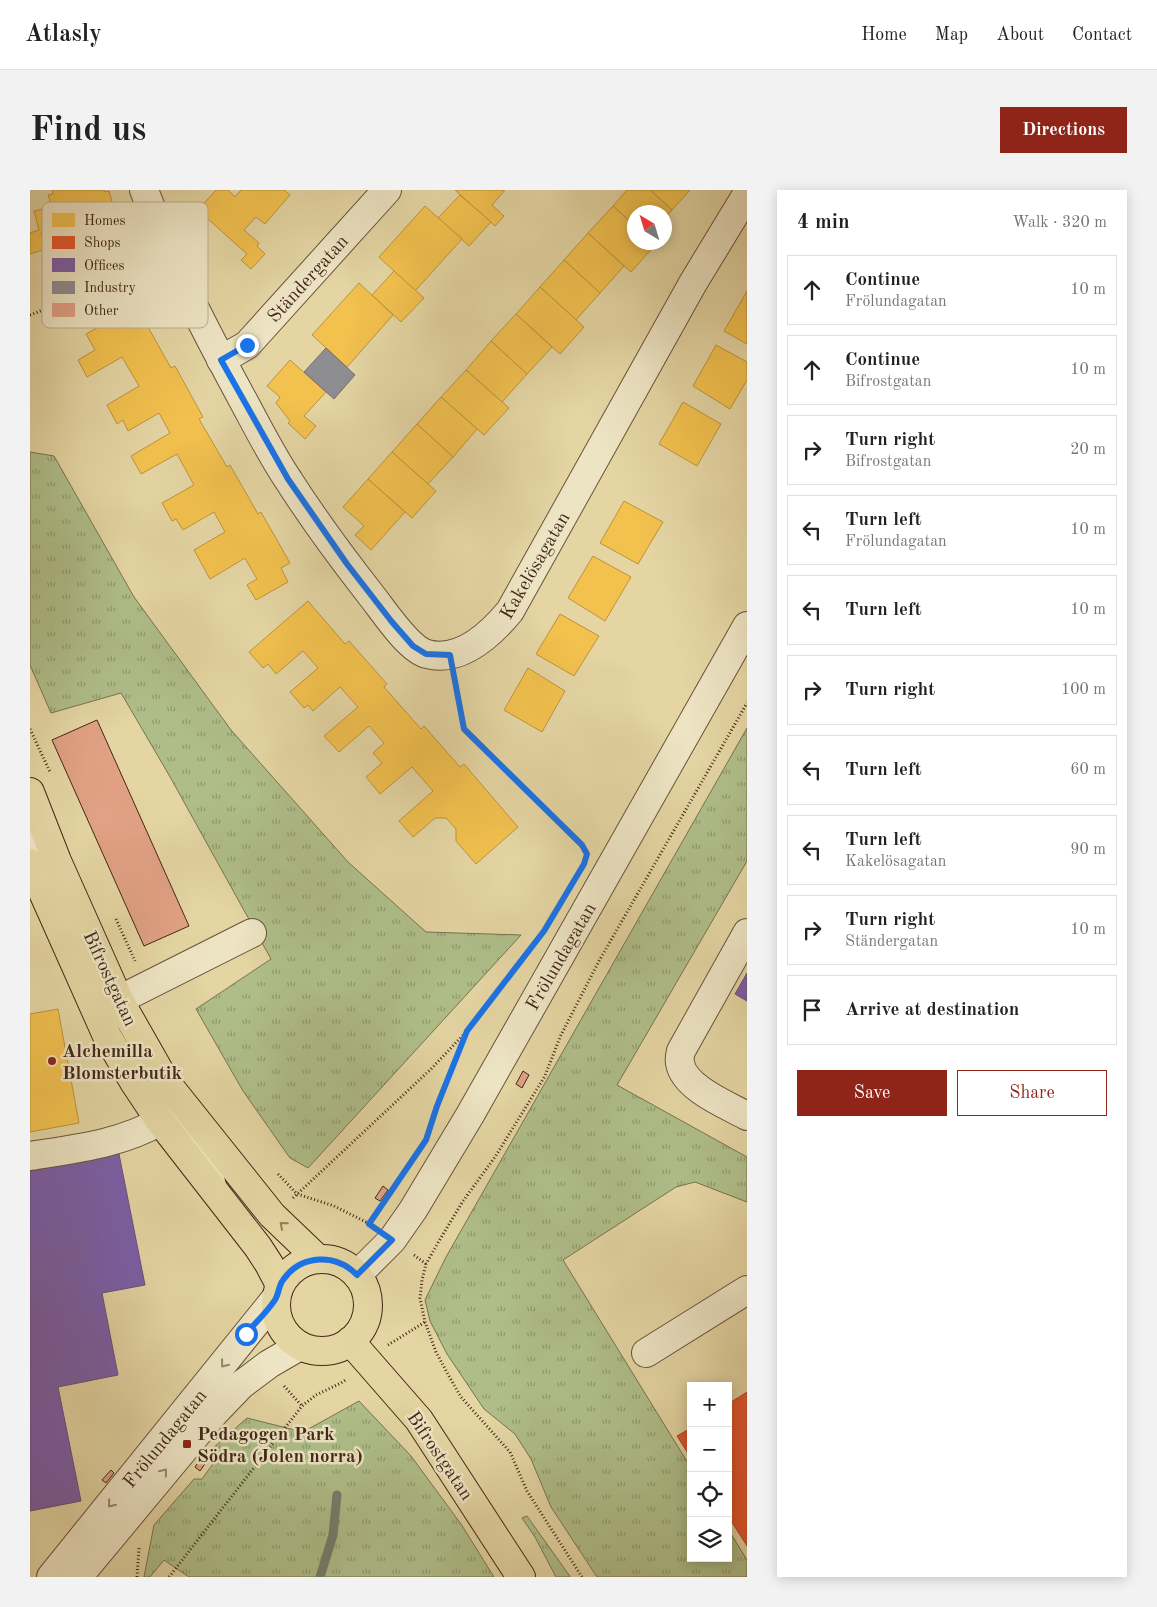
<!DOCTYPE html>
<html lang="en">
<head>
<meta charset="utf-8">
<style>
	body { margin:0; font-family:"Old Standard TT",serif; background:#f2f2f2; color:#222 }
	.controls { position:absolute; right:15px; bottom:15px; display:grid; overflow:hidden; border-radius:0px; box-shadow:0 2px 12px #0003 }
	.controls button { width:45px; height:45px; display:grid; place-items:center; padding:0; border:0; border-bottom:1px solid #e0e0e0; background:#fff; color:#222; font:25px sans-serif }
	.compass { position:absolute; left:597px; top:15px; width:45px; height:45px; border-radius:50%; background:#fff; box-shadow:0 2px 12px #0003; rotate:322deg }
	.stop { position:absolute; width:15px; height:15px; margin:-11px; border:4px solid #1a73e8; border-radius:50%; background:#fff }
	.stop.end { background:#1a73e8; border-color:#fff; box-shadow:0 1px 5px #0008 }
	.list { margin:0; padding:0; list-style:none }
	h2 { display:flex; justify-content:space-between; align-items:center; height:65px; margin:0; padding:0 20px; font-size:21px }
	h2 small { font-size:16px; font-weight:400; color:#767676 }
	.list li { display:grid; grid-template-columns:32px 1fr auto; gap:15px; align-items:center; box-sizing:border-box; height:70px; margin:0 10px 10px; padding:0 10px; border:1px solid #e0e0e0; border-radius:0px }
	.list b { display:block; font-size:19px; white-space:nowrap }
	.list p { margin:0; font-size:16px; white-space:nowrap; color:#767676 }
	.list em { font-size:16px; font-style:normal; color:#767676 }
	.actions { display:flex; gap:10px; padding:15px 20px }
	.actions a { flex:1; padding:11px 0; border:1px solid #8f2418; border-radius:0px; text-align:center; font-size:18px; color:#8f2418 }
	.actions .main { background:#8f2418; color:#fff }
	.icon { flex:none; width:28px; height:28px; fill:none; stroke:currentColor; stroke-width:2; stroke-linecap:round; stroke-linejoin:round }
	.map { position:relative; flex:none; width:717px; height:1387px; overflow:hidden; border-radius:0px }
	header { display:flex; align-items:center; gap:30px; box-sizing:border-box; height:70px; padding:0 25px; background:#fff; border-bottom:1px solid #e0e0e0 }
	header strong { font-size:24px }
	nav { display:flex; gap:28px; margin-inline-start:auto; font-size:18px }
	.intro { display:flex; align-items:center; justify-content:space-between; box-sizing:border-box; height:120px; padding:0 30px }
	h1 { margin:0; font-size:35px }
	.button { padding:12px 22px; border-radius:0px; background:#8f2418; color:#fff; font-size:18px; font-weight:700 }
	main { display:flex; gap:30px; padding:0 30px }
	aside { flex:1; background:#fff; border-radius:0px; box-shadow:0 2px 12px #0003 }
	.map>svg:first-child { display:block }
</style>
</head>
<body>
<header>
<strong>Atlasly</strong>
<nav><a>Home</a><a>Map</a><a>About</a><a>Contact</a></nav>
</header>
<div class="intro"><h1>Find us</h1><a class="button">Directions</a></div>
<main>
<div class="map">
<svg width="717" height="1387" viewBox="0 0 717 1387">
	<defs>
		<pattern id="grass-tufts" width="24" height="20" patternUnits="userSpaceOnUse" patternTransform="scale(1.25)"><rect width="24" height="20" fill="#afbe89"/><path d="M3 7l-1-3M5 7V3M7 7l1-3M15 17l-1-3M17 17v-4M19 17l1-3" fill="none" stroke="#909a6f"/></pattern>
	</defs>
	<rect width="100%" height="100%" fill="#e4d5a3"/>
	<filter id="stains"><feTurbulence type="fractalNoise" baseFrequency=".004" numOctaves="4"/><feColorMatrix values="0 0 0 0 .2 0 0 0 0 .09 0 0 0 0 .02 0 0 0 .5 -.17"/></filter>
	<radialGradient id="worn" r=".72"><stop offset=".6" stop-color="#630" stop-opacity="0"/><stop offset="1" stop-color="#630" stop-opacity=".3"/></radialGradient>
	<g fill="url(#grass-tufts)" stroke="#787250">
		<polygon points="0,262 24,266 104,407 201,540 318,672 396,742 491,745 278,978 260,968 213,901 166,819 241,769 139,585 91,503 21,523 0,475"/>
		<polygon points="717,538 717,671 587,895 717,967 717,1012 665,992 646,997 533,1070 661,1278 661,1368 698,1368 698,1339 717,1370 717,1387 567,1387 521,1317 501,1269 485,1244 454,1219 417,1164 400,1131 395,1110 416,1067"/>
		<polygon points="329,1211 381,1266 431,1334 464,1387 159,1387 134,1370 120,1387 114,1387 124,1335 164,1289 172,1289 188,1267 182,1259 217,1228 273,1242"/>
		<polygon points="497,1326 539,1385 540,1387 526,1387 505,1347 492,1328"/>
	</g>
	<g fill="#f2c14e" stroke="#bd923e">
		<polygon points="22,0 74,0 75,2 79,1 95,58 60,68 50,32 11,42 16,59 0,64 0,43 9,40 4,21 22,17 18,5 23,4"/>
		<polygon points="186,0 198,0 205,7 211,0 254,0 260,5 235,34 226,27 214,40 229,53 227,56 235,64 221,79 211,70 217,64 168,20"/>
		<polygon points="425,0 475,0 462,15 474,26 465,36"/>
		<polygon points="597,0 620,0 642,20 634,29 634,22 604,22 604,35 583,16"/>
		<polygon points="620,0 660,0 642,20"/>
		<polygon points="430,5 461,32 439,56 408,28"/>
		<polygon points="395,16 432,49 385,101 349,67"/>
		<polygon points="583,16 604,35 604,52 624,52 626,54 601,82 558,43"/>
		<polygon points="558,43 594,76 570,103 534,70"/>
		<polygon points="534,70 570,103 546,130 510,97"/>
		<polygon points="364,81 394,108 371,132 342,105"/>
		<polygon points="329,93 363,125 317,177 282,145"/>
		<polygon points="510,97 554,137 530,164 486,124"/>
		<polygon points="717,101 717,154 694,141"/>
		<polygon points="103,118 111,132 114,130 141,178 145,176 173,227 169,229 197,277 200,275 228,324 231,322 260,373 251,378 258,392 226,410 217,395 227,389 215,368 180,389 164,360 195,342 184,322 153,340 146,329 142,331 132,313 164,295 147,264 111,284 101,266 140,243 129,223 98,241 93,230 87,234 77,215 109,196 92,167 57,187 48,170 65,160 56,144"/>
		<polygon points="486,124 522,157 497,184 461,151"/>
		<polygon points="461,151 497,184 472,212 436,180"/>
		<polygon points="686,155 717,172 717,190 700,219 663,196"/>
		<polygon points="260,170 296,202 274,226 286,236 275,249 258,233 260,231 246,213 250,207 237,196"/>
		<polygon points="436,180 479,218 454,245 411,207"/>
		<polygon points="411,207 447,239 423,267 387,234"/>
		<polygon points="653,212 691,234 667,276 629,254"/>
		<polygon points="387,234 423,267 398,294 362,262"/>
		<polygon points="362,262 406,301 382,328 338,289"/>
		<polygon points="338,289 375,322 341,360 325,345 334,336 313,317"/>
		<polygon points="594,311 633,332 608,374 570,353"/>
		<polygon points="563,366 601,387 575,431 538,408"/>
		<polygon points="278,411 315,454 319,451 357,494 354,497 391,539 394,536 430,577 434,574 488,637 446,674 426,651 426,639 416,628 405,628 383,647 369,631 403,601 382,577 350,604 336,587 352,573 343,563 354,553 339,536 309,562 294,546 328,517 310,497 283,521 278,515 274,518 260,502 288,478 273,461 246,484 238,474 233,478 219,462"/>
		<polygon points="530,424 569,446 544,486 506,464"/>
		<polygon points="498,478 535,501 512,542 474,520"/>
		<polygon points="28,819 49,933 0,942 0,824"/>
	</g>
	<g fill="#e4572e" stroke="#b34827">
		<polygon points="717,1202 717,1356 698,1326 698,1214"/>
		<polygon points="661,1238 661,1268 647,1246"/>
	</g>
	<g fill="#7b5ea7" stroke="#6a4d7c">
		<polygon points="717,783 717,811 705,804"/>
		<polygon points="89,964 115,1095 72,1103 88,1185 28,1197 51,1311 0,1321 0,981"/>
	</g>
	<polygon fill="#8d8d92" stroke="#766e6d" points="296,158 325,185 304,209 274,182"/>
	<g fill="none" stroke-linecap="round" stroke-linejoin="round">
		<polyline stroke="#747e6d" stroke-width="9" points="290,1387 303,1345 307,1305"/>
	</g>
	<g fill="#e1a184" stroke="#422618">
		<polygon points="67,530 159,736 114,756 22,550"/>
		<polygon points="493,881 499,885 492,898 486,894"/>
		<polygon points="353,996 358,1000 350,1011 345,1008"/>
		<polygon points="172,1267 177,1271 170,1281 165,1277"/>
		<polygon points="81,1280 84,1283 76,1293 72,1290"/>
	</g>
	<g fill="none" stroke-linecap="round" stroke-linejoin="round">
		<defs>
			<g id="minor">
				<path d="M114 0C123 23 132 47 142 70 163 118 189 166 214 212 228 238 242 266 259 291 284 330 312 368 341 405 353 420 378 459 397 464 431 473 461 444 480 421L663 93 717 4"/>
				<polyline points="191,170 217,155 357,0"/>
				<polyline points="0,640 18,680"/>
				<path d="M717 743 651 861C650 865 649 870 650 873 654 898 697 915 717 926"/>
				<polyline points="67,821 222,743"/>
				<polyline points="116,883 136,915 173,965 182,996"/>
				<path d="M0 966C43 959 92 954 130 931"/>
				<polyline points="327,1085 362,1050 383,1020 440,925 717,436"/>
				<polyline points="616,1163 717,1100"/>
				<polyline points="21,1387 246,1108"/>
				<polyline points="48,1387 185,1222 211,1195 239,1174 270,1156"/>
			</g>
			<g id="major">
				<polyline points="0,602 27,671 89,810 135,891 242,1025 288,1069"/>
				<polyline points="0,673 77,846 104,892 130,931 228,1057 239,1074 250,1095"/>
				<circle cx="292" cy="1115" r="46"/>
				<polyline points="320,1151 389,1230 491,1387"/>
			</g>
		</defs>
		<use href="#minor" stroke="#6a523b" stroke-width="30"/>
		<use href="#major" stroke="#422618" stroke-width="30"/>
		<g stroke="#422618" stroke-width="3" stroke-dasharray="1 2.5" stroke-linecap="butt">
			<polyline points="0,125 116,81"/>
			<polyline points="425,490 434,539 552,655 557,662"/>
			<polyline points="0,539 20,582"/>
			<polyline points="86,729 105,771"/>
			<polyline points="403,929 436,844"/>
			<polyline points="248,984 267,1004 304,1016 340,1034"/>
			<polyline points="263,1008 401,879 437,841 498,762"/>
			<polyline points="384,1065 396,1074"/>
			<polyline points="358,1155 395,1132"/>
			<polyline points="254,1196 272,1216"/>
			<polyline points="107,1387 109,1358"/>
			<polyline points="139,1387 272,1216 286,1205 311,1193 317,1189"/>
			<polyline points="552,1387 497,1301 480,1262 431,1207 420,1188 406,1162 395,1132 390,1108 392,1090 396,1074 409,1051 433,1011 465,967 515,886 530,847 569,771 717,513"/>
		</g>
		<use href="#minor" stroke="#ede4c3" stroke-width="28"/>
		<use href="#major" stroke="#e4d5a3" stroke-width="28"/>
	</g>
	<defs><path id="oneway-chevron" d="M-2-3.5L2.5 0L-2 3.5" fill="none" stroke-width="1.6" stroke-linecap="round" stroke-linejoin="round" transform="scale(1.25)"/></defs>
	<use stroke="#937e5e" href="#oneway-chevron" transform="translate(253 1035) rotate(-139)"/>
	<g stroke="#98856e">
		<use href="#oneway-chevron" transform="translate(194 1174) rotate(128)"/>
		<use href="#oneway-chevron" transform="translate(134 1282) rotate(-51)"/>
		<use href="#oneway-chevron" transform="translate(81 1314) rotate(129)"/>
	</g>
	<g fill="none" stroke-linecap="round" stroke-linejoin="round">
		<path stroke="#1a73e8" stroke-width="6" d="M216 1144C224 1134 241 1118 246 1108 249 1102 249 1095 253 1090 271 1064 306 1063 327 1085L362 1050 339 1034 396 950 407 916 437 841 514 741 554 674 557 664 552 655 434 539 420 465 396 464 383 456 362 432 317 374 258 289 191 170 217 155"/>
	</g>
	<g fill="#8f2418" stroke="#ede4c3" stroke-width="2">
		<circle cx="22" cy="871" r="5"/>
		<rect x="152" y="1249" width="10" height="10" rx="2.5"/>
	</g>
	<g text-anchor="middle" stroke-width="5" stroke-linejoin="round" paint-order="stroke">
		<g font-size="19" fill="#422618" stroke="#ede4c3">
			<text transform="translate(277 88) rotate(-48)" y="7">Ständergatan</text>
			<text transform="translate(504 375) rotate(-60)" y="7">Kakelösagatan</text>
			<text transform="translate(530 766) rotate(-60)" y="7">Frölundagatan</text>
			<text transform="translate(81 788) rotate(65)" y="7">Bifrostgatan</text>
			<text transform="translate(134 1248) rotate(-51)" y="7">Frölundagatan</text>
			<text transform="translate(411 1265) rotate(56)" y="7">Bifrostgatan</text>
		</g>
		<g font-size="19" font-weight="bold" fill="#422618" stroke="#ede4c3" text-anchor="start">
			<text x="32" y="867">Alchemilla<tspan x="32" dy="22">Blomsterbutik</tspan></text>
			<text x="167" y="1250">Pedagogen Park<tspan x="167" dy="22">Södra (Jolen norra)</tspan></text>
		</g>
	</g>
	<rect x="12" y="12" width="166" height="126" rx="8" fill="#ede4c3" stroke="#baab90" stroke-width="1"/>
	<rect x="22" y="23" width="23" height="14" fill="#f2c14e"/>
	<rect x="22" y="46" width="23" height="13" fill="#e4572e"/>
	<rect x="22" y="68" width="23" height="14" fill="#7b5ea7"/>
	<rect x="22" y="91" width="23" height="13" fill="#8d8d92"/>
	<rect x="22" y="113" width="23" height="14" fill="#e1a184"/>
	<g font-size="14" fill="#422618">
		<text x="54" y="35">Homes</text>
		<text x="54" y="57">Shops</text>
		<text x="54" y="80">Offices</text>
		<text x="54" y="102">Industry</text>
		<text x="54" y="125">Other</text>
	</g>
	<rect width="100%" height="100%" filter="url(#stains)"/>
	<rect width="100%" height="100%" fill="url(#worn)"/>
</svg>
<div class="controls">
<button>+</button>
<button>−</button>
<button><svg class="icon" aria-label="locate" viewBox="0 0 24 24"><circle cx="12" cy="12" r="6"/><path d="M12 2v4M12 18v4M2 12h4M18 12h4"/></svg></button>
<button><svg class="icon" aria-label="layers" viewBox="0 0 24 24"><path d="M12 4l9 5-9 5-9-5zM3 14l9 5 9-5"/></svg></button>
</div>
<svg class="compass" viewBox="-18 -18 36 36"><path d="M0-13l5 13h-10z" fill="#e53935"/><path d="M0 13l5-13h-10z" fill="#767676"/></svg>
<div class="stop" style="left:216px;top:1144px"></div>
<div class="stop end" style="left:217px;top:155px"></div>
</div>
<aside>
<h2>4 min<small>Walk · 320 m</small></h2>
<ul class="list">
<li><svg class="icon" aria-label="ahead" viewBox="0 0 24 24"><path d="M12 20V5M6 11l6-6 6 6"/></svg><div><b>Continue</b><p>Frölundagatan</p></div><em>10 m</em></li>
<li><svg class="icon" aria-label="ahead" viewBox="0 0 24 24"><path d="M12 20V5M6 11l6-6 6 6"/></svg><div><b>Continue</b><p>Bifrostgatan</p></div><em>10 m</em></li>
<li><svg class="icon" aria-label="right" viewBox="0 0 24 24"><path d="M7 20v-9h11M14 6l5 5-5 5"/></svg><div><b>Turn right</b><p>Bifrostgatan</p></div><em>20 m</em></li>
<li><svg class="icon" aria-label="left" viewBox="0 0 24 24"><path d="M17 20v-9H6M10 6l-5 5 5 5"/></svg><div><b>Turn left</b><p>Frölundagatan</p></div><em>10 m</em></li>
<li><svg class="icon" aria-label="left" viewBox="0 0 24 24"><path d="M17 20v-9H6M10 6l-5 5 5 5"/></svg><div><b>Turn left</b></div><em>10 m</em></li>
<li><svg class="icon" aria-label="right" viewBox="0 0 24 24"><path d="M7 20v-9h11M14 6l5 5-5 5"/></svg><div><b>Turn right</b></div><em>100 m</em></li>
<li><svg class="icon" aria-label="left" viewBox="0 0 24 24"><path d="M17 20v-9H6M10 6l-5 5 5 5"/></svg><div><b>Turn left</b></div><em>60 m</em></li>
<li><svg class="icon" aria-label="left" viewBox="0 0 24 24"><path d="M17 20v-9H6M10 6l-5 5 5 5"/></svg><div><b>Turn left</b><p>Kakelösagatan</p></div><em>90 m</em></li>
<li><svg class="icon" aria-label="right" viewBox="0 0 24 24"><path d="M7 20v-9h11M14 6l5 5-5 5"/></svg><div><b>Turn right</b><p>Ständergatan</p></div><em>10 m</em></li>
<li><svg class="icon" aria-label="arrive" viewBox="0 0 24 24"><path d="M6 21V4h12l-3 4 3 4H6"/></svg><div><b>Arrive at destination</b></div></li>
</ul>
<div class="actions"><a class="main">Save</a><a>Share</a></div>
</aside>
</main>
</body>
</html>
